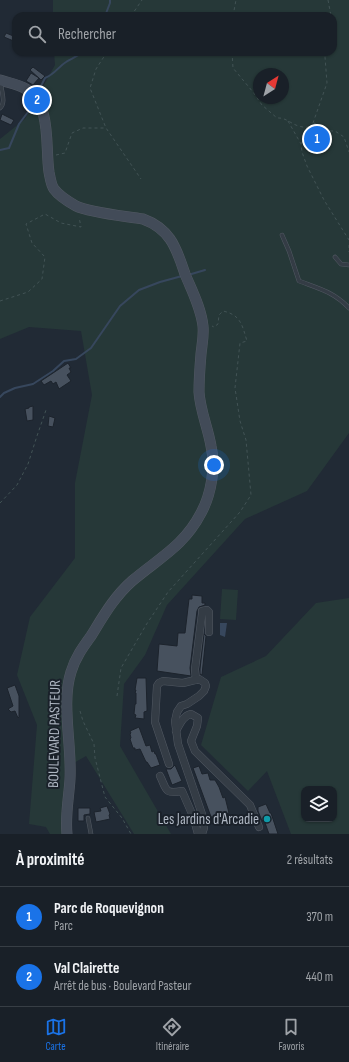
<!DOCTYPE html>
<html lang="fr">
<head>
<meta charset="utf-8">
<style>
	body { margin:0; font-family:"Sofia Sans Condensed",sans-serif; background:#222830; color:#f1f3f6 }
	.controls { position:absolute; right:12px; bottom:12px; display:grid; overflow:hidden; border-radius:8px; box-shadow:0 1px 3px #0004 }
	.controls button { width:36px; height:36px; display:grid; place-items:center; padding:0; border:0; border-bottom:1px solid #373e45; background:#192028; color:#f1f3f6; font:20px sans-serif }
	.compass { position:absolute; left:253px; top:68px; width:36px; height:36px; border-radius:50%; background:#192028; box-shadow:0 1px 3px #0004; rotate:36deg }
	.you { position:absolute; left:214px; top:465px; width:14px; height:14px; margin:-10px; border:3px solid #fff; border-radius:50%; background:#1a73e8; box-shadow:0 0 0 6px #1a73e833 }
	.badge { display:grid; place-items:center; width:26px; height:26px; border-radius:50%; background:#1a73e8; color:#fff; font-size:13px; font-weight:700 }
	.pin { position:absolute; translate:-50% -50%; border:2px solid #fff; box-shadow:0 1px 4px #0006 }
	.list { margin:0; padding:0; list-style:none }
	h2 { display:flex; justify-content:space-between; align-items:center; height:52px; margin:0; padding:0 16px; font-size:17px }
	h2 small { font-size:13px; font-weight:400; color:#9fa3a8 }
	.list li { display:grid; grid-template-columns:26px 1fr auto; gap:12px; align-items:center; box-sizing:border-box; height:60px; padding:0 16px; border-top:1px solid #373e45 }
	.list b { display:block; font-size:15px; white-space:nowrap }
	.list p { margin:0; font-size:13px; white-space:nowrap; color:#9fa3a8 }
	.list em { font-size:13px; font-style:normal; color:#9fa3a8 }
	.icon { flex:none; width:22px; height:22px; fill:none; stroke:currentColor; stroke-width:2; stroke-linecap:round; stroke-linejoin:round }
	.map { position:relative; flex:none; width:349px; height:834px; overflow:hidden }
	.search { position:absolute; background:#192028; box-shadow:0 1px 3px #0004; left:12px; right:12px; top:12px; height:44px; display:flex; align-items:center; gap:10px; box-sizing:border-box; padding:0 14px; border-radius:12px; color:#9fa3a8; font-size:15px }
	.sheet { height:172px; background:#192028 }
	nav { display:flex; justify-content:space-around; align-items:center; box-sizing:border-box; height:56px; border-top:1px solid #373e45; background:#192028; font-size:11px; color:#9fa3a8 }
	nav a { display:grid; justify-items:center; gap:2px }
	nav .on { color:#1a73e8 }
	.map>svg:first-child { display:block }
</style>
</head>
<body>
<div class="map">
<svg width="349" height="834" viewBox="0 0 349 834">
	<rect width="100%" height="100%" fill="#212a35"/>
	<g fill="#263838" fill-rule="evenodd">
		<path d="M53 0H349V433L307 491 245 519 167 605 145 655 124 684 120 746 171 834H134L86 756 65 768 62 834H50L46 827 29 824 37 725 17 675 30 617 75 558V483L92 395 81 331 29 327 0 339V139L25 119 55 65 54 52H333V16H53ZM259 74H283V98H259Z"/>
		<polygon points="222,589 238,590 236,620 220,619"/>
		<path d="M349 598V834H291L267 771 248 791 201 745 221 677 266 656 316 603ZM304 789H334V819H304Z"/>
	</g>
	<polygon fill="#37475d" points="220,623 227,623 225,637 220,635"/>
	<g fill="none" stroke-linecap="round" stroke-linejoin="round">
		<g stroke="#37475d" stroke-width="2">
			<polyline points="105,16 110,3 110,0"/>
			<path d="M40 88 45 78C55 74 58 67 66 62 72 58 77 57 82 52"/>
			<polyline points="0,150 9,148 19,124 34,104"/>
			<polyline points="188,275 205,270"/>
			<polyline points="0,397 4,393 15,388 33,384 53,371 64,361 76,359 91,348 120,306 139,290 160,282 182,276"/>
		</g>
	</g>
	<g fill="#47515e" stroke="#1c232c">
		<polygon points="6,33 16,37 16,42 4,37"/>
		<polygon points="33,67 45,76 41,80 30,70"/>
		<polygon points="31,73 39,78 33,85 26,81"/>
		<polygon points="2,114 14,120 11,125 0,120"/>
		<polygon points="68,363 71,368 69,368 71,372 67,375 71,381 59,389 56,382 53,384 51,381 44,385 41,381"/>
		<polygon points="33,406 33,420 27,421 25,409 29,408 29,407"/>
		<polygon points="49,416 55,418 53,427 48,426"/>
		<polygon points="192,595 202,596 202,603 205,603 205,605 199,607 197,611 190,668 191,676 157,671 159,644 177,646 178,633 185,633 189,599 192,599"/>
		<polygon points="204,634 206,636 202,675 200,674 200,669"/>
		<polygon points="137,678 146,678 147,708 147,711 144,712 144,719 135,718 136,715 134,714 135,704 136,704 136,693 135,693 136,690 135,690"/>
		<polygon points="15,685 19,696 19,717 18,718 15,711 11,712 8,709 13,706 7,688"/>
		<polygon points="139,727 146,746 150,745 152,752 154,751 155,754 156,754 160,765 151,768 147,762 146,762 140,749 135,750 135,748 133,748 130,739 131,738 130,734 131,733 130,731"/>
		<polygon points="175,765 182,781 172,785 166,769 171,769"/>
		<polygon points="199,766 202,774 208,773 210,780 215,780 219,787 223,798 225,797 229,813 226,814 228,820 214,825 193,768"/>
		<polygon points="266,804 270,813 271,813 278,834 269,834 264,820 262,821 258,811 258,807"/>
		<polygon points="107,806 110,814 109,815 110,819 96,822 94,812 101,811 100,808"/>
		<polygon points="78,808 90,808 90,814 84,815 84,821 78,821"/>
	</g>
	<g fill="none" stroke-linecap="round" stroke-linejoin="round">
		<defs>
			<g id="lane">
				<path d="M0 108C7 102 0 89 1 81"/>
				<path d="M282 235 289 251 299 281C320 289 334 292 349 308"/>
				<polyline points="335,257 341,264 349,265"/>
				<polyline points="88,818 91,834"/>
			</g>
			<g id="street">
				<polyline points="196,680 195,669 202,614 202,611 207,610 209,612 209,632"/>
				<path d="M176 731C180 724 183 716 191 714L198 718 197 726 191 741 195 751 250 805 259 827"/>
				<polyline points="169,764 155,722 157,686 159,683 163,681 183,683 199,679 205,683 206,686 204,691 199,696 187,704 181,706 177,712 175,721 178,744 204,820 204,828 202,834"/>
				<path d="M160 776C167 790 164 794 182 791L193 816 198 834"/>
			</g>
			<path id="secondary" d="M0 80C9 83 18 84 26 89 52 105 45 145 49 172 50 177 51 185 54 189 59 196 69 202 76 206 91 213 125 216 143 219 154 223 163 229 170 239 177 249 181 262 185 274 192 291 201 308 203 326 204 336 202 344 201 354 200 366 199 379 199 392 200 410 208 428 211 446 216 467 211 495 201 513 184 546 159 558 132 581 114 597 104 615 91 636 83 647 75 658 71 672 61 703 72 745 70 779 69 797 65 815 67 834"/>
		</defs>
		<use href="#lane" stroke="#525963" stroke-width="4.5"/>
		<use href="#street" stroke="#525963" stroke-width="8"/>
		<use href="#secondary" stroke="#525963" stroke-width="11"/>
		<g stroke="#425355" stroke-width="1" stroke-dasharray="3 3" stroke-linecap="butt">
			<polyline points="328,0 331,16"/>
			<polyline points="131,16 142,0"/>
			<polyline points="233,16 236,0"/>
			<polyline points="107,52 96,69 90,88 106,128 141,179"/>
			<path d="M232 52 233 68 253 92 262 105 277 118C289 117 293 129 310 127"/>
			<polyline points="288,121 301,144 302,152 307,166 324,200 349,240"/>
			<polyline points="314,123 329,131 335,131 344,137 349,152"/>
			<polyline points="301,144 313,123 327,83 325,57 326,52"/>
			<polyline points="56,155 65,153 72,133 83,128 105,128"/>
			<polyline points="349,245 349,252"/>
			<polyline points="0,301 28,292 42,279 45,257 32,243 26,224 45,214 61,223 81,227 79,217"/>
			<polyline points="0,503 17,485 28,464 37,436 46,410"/>
			<path d="M117 696 121 668 146 625 168 592 240 512 251 495 246 440 240 421 235 388 240 343 247 341C242 325 241 315 223 311L219 315 218 324 214 327 212 326"/>
			<polyline points="80,711 83,721 94,744 95,758 105,797 122,818 131,834"/>
		</g>
		<use href="#lane" stroke="#343c45" stroke-width="3.5"/>
		<use href="#street" stroke="#343c45" stroke-width="7"/>
		<use href="#secondary" stroke="#424b58" stroke-width="10"/>
	</g>
	<circle fill="#0f9aa8" stroke="#1a212a" stroke-width="1.5" cx="267" cy="819" r="4"/>
	<g text-anchor="middle" stroke-width="4" stroke-linejoin="round" paint-order="stroke">
		<g font-size="15" fill="#aeb6c2" stroke="#1a212a">
			<text transform="translate(54 734) rotate(-89)" y="5">BOULEVARD PASTEUR</text>
		</g>
		<g font-size="15" fill="#aeb6c2" stroke="#1a212a" text-anchor="end">
			<text x="259" y="824">Les Jardins d'Arcadie</text>
		</g>
	</g>
</svg>
<div class="controls">
<button><svg class="icon" aria-label="layers" viewBox="0 0 24 24"><path d="M12 4l9 5-9 5-9-5zM3 14l9 5 9-5"/></svg></button>
</div>
<svg class="compass" viewBox="-18 -18 36 36"><path d="M0-13l5 13h-10z" fill="#e53935"/><path d="M0 13l5-13h-10z" fill="#9fa3a8"/></svg>
<div class="you"></div>
<div class="pin badge" style="left:317px;top:139px">1</div>
<div class="pin badge" style="left:37px;top:100px">2</div>
<div class="search"><svg class="icon" aria-label="search" viewBox="0 0 24 24"><circle cx="10" cy="10" r="6"/><path d="M15 15l6 6"/></svg>Rechercher</div>
</div>
<section class="sheet">
<h2>À proximité<small>2 résultats</small></h2>
<ul class="list">
<li><span class="badge">1</span><div><b>Parc de Roquevignon</b><p>Parc</p></div><em>370 m</em></li>
<li><span class="badge">2</span><div><b>Val Clairette</b><p>Arrêt de bus · Boulevard Pasteur</p></div><em>440 m</em></li>
</ul>
</section>
<nav>
<a class="on"><svg class="icon" aria-label="map" viewBox="0 0 24 24"><path d="M3 6l6-2 6 2 6-2v14l-6 2-6-2-6 2zM9 4v14M15 6v14"/></svg>Carte</a>
<a><svg class="icon" aria-label="directions" viewBox="0 0 24 24"><path d="M12 3l9 9-9 9-9-9zM9 14v-3h6M13 9l2 2-2 2"/></svg>Itinéraire</a>
<a><svg class="icon" aria-label="saved" viewBox="0 0 24 24"><path d="M7 4h10v16l-5-4-5 4z"/></svg>Favoris</a>
</nav>
</body>
</html>
